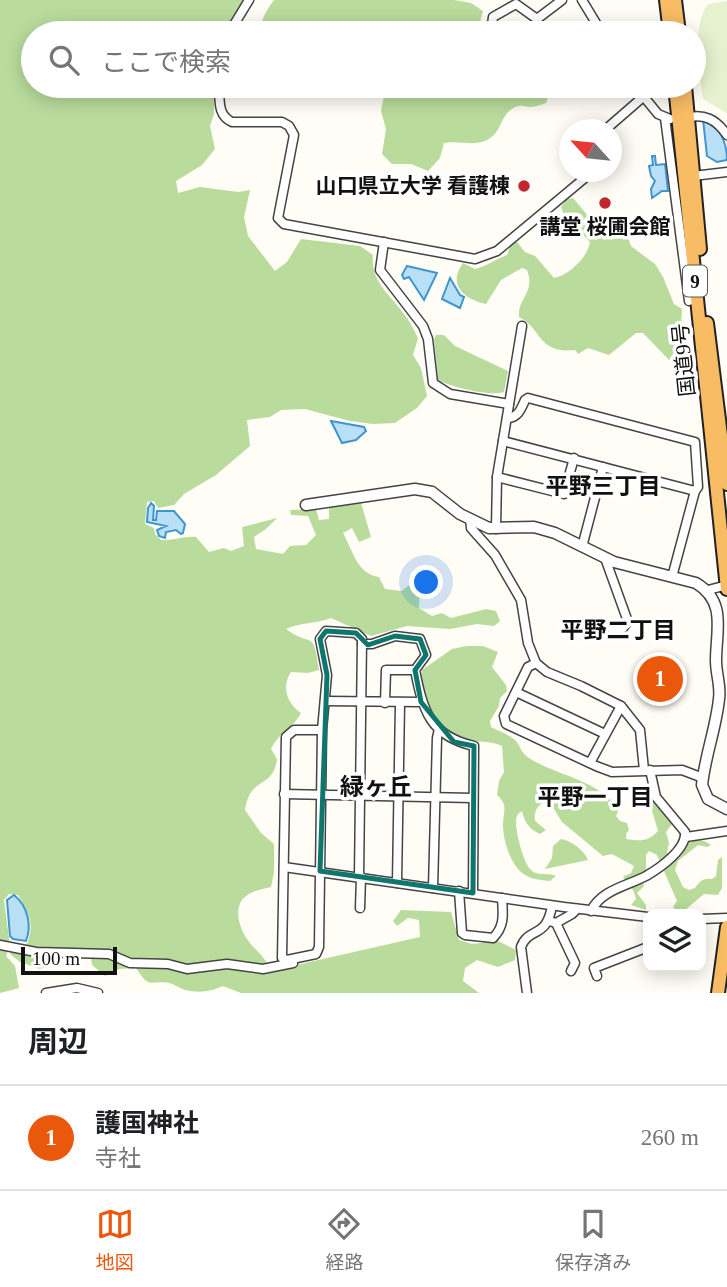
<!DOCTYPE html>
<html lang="ja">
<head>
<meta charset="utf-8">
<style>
	body { margin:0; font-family:"Times New Roman","Noto Sans JP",serif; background:#f2f2f2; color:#202124 }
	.controls { position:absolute; right:21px; bottom:21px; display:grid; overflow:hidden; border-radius:14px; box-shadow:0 4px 18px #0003 }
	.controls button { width:63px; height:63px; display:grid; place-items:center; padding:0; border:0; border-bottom:2px solid #e0e0e0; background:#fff; color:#202124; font:35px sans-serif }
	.compass { position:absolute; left:559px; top:119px; width:63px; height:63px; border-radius:50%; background:#fff; box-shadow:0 4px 18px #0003; rotate:297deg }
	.scale { position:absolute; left:21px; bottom:18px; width:96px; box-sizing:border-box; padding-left:7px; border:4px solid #111; border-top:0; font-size:19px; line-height:24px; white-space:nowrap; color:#111; -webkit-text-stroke:5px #fff; paint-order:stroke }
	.you { position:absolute; left:427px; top:583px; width:24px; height:24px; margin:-18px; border:5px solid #fff; border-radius:50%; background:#1a73e8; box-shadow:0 0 0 10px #1a73e833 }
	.badge { display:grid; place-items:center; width:46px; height:46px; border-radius:50%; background:#ea580c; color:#fff; font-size:23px; font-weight:700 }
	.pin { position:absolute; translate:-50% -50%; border:4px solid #fff; box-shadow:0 2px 7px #0006 }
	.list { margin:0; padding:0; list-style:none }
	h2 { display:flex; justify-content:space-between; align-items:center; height:91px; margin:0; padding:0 28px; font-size:30px }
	h2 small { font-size:23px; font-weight:400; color:#757577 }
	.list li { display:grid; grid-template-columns:46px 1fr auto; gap:21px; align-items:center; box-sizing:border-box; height:105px; padding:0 28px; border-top:2px solid #e0e0e0 }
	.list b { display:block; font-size:26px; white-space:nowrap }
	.list p { margin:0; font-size:23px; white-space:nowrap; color:#757577 }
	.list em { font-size:23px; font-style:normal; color:#757577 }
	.icon { flex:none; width:38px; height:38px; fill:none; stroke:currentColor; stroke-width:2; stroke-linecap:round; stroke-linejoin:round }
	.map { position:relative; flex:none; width:727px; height:993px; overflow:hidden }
	.search { position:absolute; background:#fff; box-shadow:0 4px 18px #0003; left:21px; right:21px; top:21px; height:77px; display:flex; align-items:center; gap:18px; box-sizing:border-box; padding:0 24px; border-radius:38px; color:#757577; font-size:26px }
	.sheet { height:196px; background:#fff }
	nav { display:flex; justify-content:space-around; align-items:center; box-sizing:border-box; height:98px; border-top:2px solid #e0e0e0; background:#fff; font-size:19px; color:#757577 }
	nav a { display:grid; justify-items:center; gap:4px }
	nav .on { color:#ea580c }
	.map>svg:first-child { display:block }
</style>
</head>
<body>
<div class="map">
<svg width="727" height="993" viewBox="0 0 727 993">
	<rect width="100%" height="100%" fill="#fffdf5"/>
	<g fill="#b9dc9c">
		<path d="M0 0H244L225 33H33V86H214V114L210 126 215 149 202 165 176 181 178 193 200 187 238 192 250 190 244 217 248 236 275 271 287 262 301 239 360 246 373 255C370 283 393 297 407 318 411 324 415 332 418 338L413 355 421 368 427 396 417 408 395 423 373 424 350 421 305 409 281 410 270 417 247 420 250 446 216 475 184 494 174 505 158 508 154 501 147 502 145 524 154 528 155 534 161 540C173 541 183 536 196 537L209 552 224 548 231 551 244 546 242 527 277 518 266 529 254 537 256 549 283 554 290 546 306 545 316 535 308 516 291 515 290 510 316 509 319 520 329 519V507L361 503 371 537 359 542 352 528 343 533C353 551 357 574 379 577L385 589 402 591 409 585 420 589 419 608 432 616 442 613 451 618 486 609 496 611 500 621 494 626 477 624 450 629 407 626 371 636 331 618C316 624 301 622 286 629 313 649 313 627 319 670L308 673 291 672C281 687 287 703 301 713 295 726 280 731 271 749L277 759C273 790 250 775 245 810L261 833 274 844V872L271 887C264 889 255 890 249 894 232 903 238 926 247 939 255 951 266 956 270 971L420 937 419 920 408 918 397 926 393 921 401 910 451 912 459 940 472 944 498 941 516 950 515 960 498 967 477 960 465 968 463 981 479 993H241L223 986C209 992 200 993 185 990 180 988 174 984 169 983 150 980 150 990 136 968L119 969 105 976 92 965 90 952 60 950 51 964 40 969 20 962 10 954 12 951 24 953C34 926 33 919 18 895L9 894 4 900 10 946 6 956 15 966 19 988 0 993Z"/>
		<path d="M274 0H454L471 3 483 11 477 33H262C259 20 267 10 274 0Z"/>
		<path d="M353 86H552L546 103C541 105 535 107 530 107 526 107 523 105 519 106 500 110 503 133 487 140 473 147 459 140 444 143L440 158 428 171 411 164H392L382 154 386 129 381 111 384 96Z"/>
		<path d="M573 198 606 237 627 234 631 246 655 264 663 277 674 304 682 309 679 360 671 362 643 333H636L609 355 588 348 578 354 575 350C537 354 543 329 519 317 517 298 536 293 527 270L522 268 501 280 486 304C464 299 447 285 463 263L475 269C485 267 496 259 507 255L511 244 517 242 525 252 535 256 554 278C569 275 588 257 590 242L564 215 561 207 567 199Z"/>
		<path d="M436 335H444L455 346 508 371 504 392C491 397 451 387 438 380L434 340Z"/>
		<path d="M467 646H483L498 652 492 667 506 685 507 691 500 698 499 706 490 721 491 727C499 731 510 735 516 741 521 747 521 753 529 758 559 777 595 778 619 809L616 816 620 821 627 823 629 830 626 834V839C641 841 648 842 658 831L649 800H653L663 809 672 824 666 832 669 843 667 853 673 854C685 844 697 834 711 845L707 847 698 845 678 861 675 870 683 887 689 890 695 888C700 881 703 878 712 879L716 876 718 860 722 857V888L718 895 704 894 685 910 675 909 673 907 677 901 657 855 649 851 646 855V874L642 877 644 886 637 893 646 905V910L631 905 636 899 633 890 623 877 631 873 634 866 612 854 603 856 562 822 551 804 545 802C536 806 534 812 535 821L546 830 540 834C529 829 525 823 522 811 518 814 517 814 516 820 515 829 523 862 530 869 537 877 547 872 556 876L550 881C543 880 535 880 529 877 512 871 503 842 503 825 503 811 509 806 497 795L499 781 504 772 502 746C491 740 477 743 465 739 437 730 416 699 422 670L452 649Z"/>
		<path d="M561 839C572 841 584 850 588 860L545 869 552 858 553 846Z"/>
	</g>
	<path fill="#e6f2cf" d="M727 1V113H726L703 99C699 75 692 23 708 4Z"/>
	<g fill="#b9e0f7" stroke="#3f96cf" stroke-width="2">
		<path d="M703 119C720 126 727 142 727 160L717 162 707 156Z"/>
		<polygon points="652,156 655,156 656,165 665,164 668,191 662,191 652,198 651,189 655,181 651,176 649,166 653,165"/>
		<polygon points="407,266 437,273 424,300 409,277 404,279 402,275"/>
		<polygon points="450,278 460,295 464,297 460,308 442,299"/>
		<polygon points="331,421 364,427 366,431 356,440 342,443"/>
		<polygon points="151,503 154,506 153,520 156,520 157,511 174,511 185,524 183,533 181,534 176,530 166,532 165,538 159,536 157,530 166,526 147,522 148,508"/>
		<path d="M14 895C28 906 32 926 26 941L13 939 10 936 7 900Z"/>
	</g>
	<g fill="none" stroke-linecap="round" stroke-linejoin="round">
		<defs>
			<g id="minor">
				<polyline points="582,0 602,33"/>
				<polyline points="229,33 249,0"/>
				<polyline points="491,33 493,17 516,4 537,19"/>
				<polyline points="538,33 537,19 562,0"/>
				<path d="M219 86C220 100 217 115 232 122H282L289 126 294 135 278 218 284 224 475 259 497 251 592 172"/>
				<polyline points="635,86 658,114 670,119"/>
				<polyline points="665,118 689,301"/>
				<path d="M685 118C704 113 716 119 727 135"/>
				<polyline points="605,130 643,97"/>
				<polyline points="693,176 727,172"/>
				<polyline points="384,242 380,270 423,326 428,339 433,383 450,394 509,404"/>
				<path d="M503 441 695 491 698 487 695 442 528 398 525 400C521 409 518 418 507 418"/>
				<polyline points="497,477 564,494 574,458"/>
				<polyline points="470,519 471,528 495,555 521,600 528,643 536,663 547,672 581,686 621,706 640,730 644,770"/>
				<polyline points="496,529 497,477 522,326"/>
				<polyline points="582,547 603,467"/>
				<polyline points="605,558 627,619 626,624 623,628 612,629"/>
				<polyline points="672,577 695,491"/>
				<polyline points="708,590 727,585"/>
				<path d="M362 644H372L395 636 420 639 426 655 415 670C423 711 430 736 474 746L473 893"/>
				<polyline points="536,663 528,667 504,716 506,724 596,766 612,772 682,770 703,778"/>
				<polyline points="516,692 605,734"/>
				<polyline points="325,701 421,702"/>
				<polyline points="385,703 386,670 415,670"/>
				<polyline points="322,730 294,730 286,737 282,958 287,960 316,954 319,947 322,730 327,675 320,639 326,631 356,633 362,639 359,877"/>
				<polyline points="590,763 621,706"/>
				<polyline points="284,794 473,798"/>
				<polyline points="686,837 727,831"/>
				<polyline points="284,867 564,907 648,917"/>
				<polyline points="397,883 400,703"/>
				<polyline points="433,888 437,738 439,729"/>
				<path d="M459 891 462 933 465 935 493 938C505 926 503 914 502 898"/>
				<polyline points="360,908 361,877"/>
				<path d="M591 911C601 890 627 886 646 876 660 868 687 849 685 832L656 797 650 770"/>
				<polyline points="701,919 727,918"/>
				<polyline points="549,921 556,923 575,963 571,971"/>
				<polyline points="556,923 572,914 577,909"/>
				<polyline points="0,945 36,952 109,954 130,963 168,964 187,969 227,964 263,969 293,963"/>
				<polyline points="597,976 594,968 648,947"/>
				<polyline points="46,993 77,988 98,993"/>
				<path d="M527 993 521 947C529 926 546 940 552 906"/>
			</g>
			<path id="tertiary" d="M306 505 415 489 432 492 460 514 489 528 534 527 555 533 614 562 696 583C727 602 716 630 716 661 716 674 721 686 719 699 716 728 705 756 702 785L708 799 727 809"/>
			<g id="trunk">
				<polyline points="666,0 670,33"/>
				<polyline points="675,0 679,33"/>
				<polyline points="675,86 727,589"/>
				<polyline points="685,86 700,249"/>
				<polyline points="707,323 727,484"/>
				<polyline points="718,993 727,927"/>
			</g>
		</defs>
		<use href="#minor" stroke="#444" stroke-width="11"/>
		<use href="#tertiary" stroke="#444" stroke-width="13"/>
		<use href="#trunk" stroke="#222" stroke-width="16"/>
		<use href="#minor" stroke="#fff" stroke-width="8"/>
		<use href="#tertiary" stroke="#fff" stroke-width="10"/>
		<use href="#trunk" stroke="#f7bc64" stroke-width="12"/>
	</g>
	<path fill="none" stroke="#0f766e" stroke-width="5" stroke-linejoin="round" d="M326 631 356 633 368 645 395 636 420 639 426 655 415 670 421 702 454 742 474 746 473 893 320 871 327 675 320 639Z"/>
	<g fill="#c4262e" stroke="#fff" stroke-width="2.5">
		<circle cx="524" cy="186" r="7"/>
		<circle cx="605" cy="203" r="7"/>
	</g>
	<g text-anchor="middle" stroke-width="7" stroke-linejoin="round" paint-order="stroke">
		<rect fill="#fff" stroke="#585858" stroke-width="2" x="683" y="265.5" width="24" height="31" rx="5"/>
		<g font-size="19" font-weight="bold" fill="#111">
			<text x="695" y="288">9</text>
		</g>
		<g font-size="21" font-weight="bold" fill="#111" stroke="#fff" text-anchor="end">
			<text x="510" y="193">山口県立大学 看護棟</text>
			<text x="605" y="234" text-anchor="middle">講堂 桜圃会館</text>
		</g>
		<g font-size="21" fill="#111" stroke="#fff">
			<text transform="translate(684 360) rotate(-96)" y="7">国道9号</text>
		</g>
		<g font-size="23" font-weight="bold" fill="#111" stroke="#fff">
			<text x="603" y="494">平野三丁目</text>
			<text x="618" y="638">平野二丁目</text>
			<text x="595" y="805">平野一丁目</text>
		</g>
		<g font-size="24" font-weight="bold" fill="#111" stroke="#fff">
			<text x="376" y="795">緑ヶ丘</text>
		</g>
	</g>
</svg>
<div class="controls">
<button><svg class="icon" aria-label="layers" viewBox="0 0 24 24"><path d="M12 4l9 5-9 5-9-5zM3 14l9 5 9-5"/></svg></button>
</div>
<svg class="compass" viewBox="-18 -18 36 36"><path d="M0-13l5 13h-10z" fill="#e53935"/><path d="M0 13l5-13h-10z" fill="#757577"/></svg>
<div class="scale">100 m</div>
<div class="you"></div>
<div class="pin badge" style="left:660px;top:679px">1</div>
<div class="search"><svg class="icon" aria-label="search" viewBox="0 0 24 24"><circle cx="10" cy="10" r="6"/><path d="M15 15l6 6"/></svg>ここで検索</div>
</div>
<section class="sheet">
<h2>周辺<small></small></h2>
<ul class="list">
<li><span class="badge">1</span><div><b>護国神社</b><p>寺社</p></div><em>260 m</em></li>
</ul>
</section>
<nav>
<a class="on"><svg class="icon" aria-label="map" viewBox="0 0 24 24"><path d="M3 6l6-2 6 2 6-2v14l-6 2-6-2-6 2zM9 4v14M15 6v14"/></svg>地図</a>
<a><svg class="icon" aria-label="directions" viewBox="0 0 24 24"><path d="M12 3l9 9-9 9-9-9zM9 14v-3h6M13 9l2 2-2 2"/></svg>経路</a>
<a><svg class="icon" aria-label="saved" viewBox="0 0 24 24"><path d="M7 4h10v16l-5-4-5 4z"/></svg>保存済み</a>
</nav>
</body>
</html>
